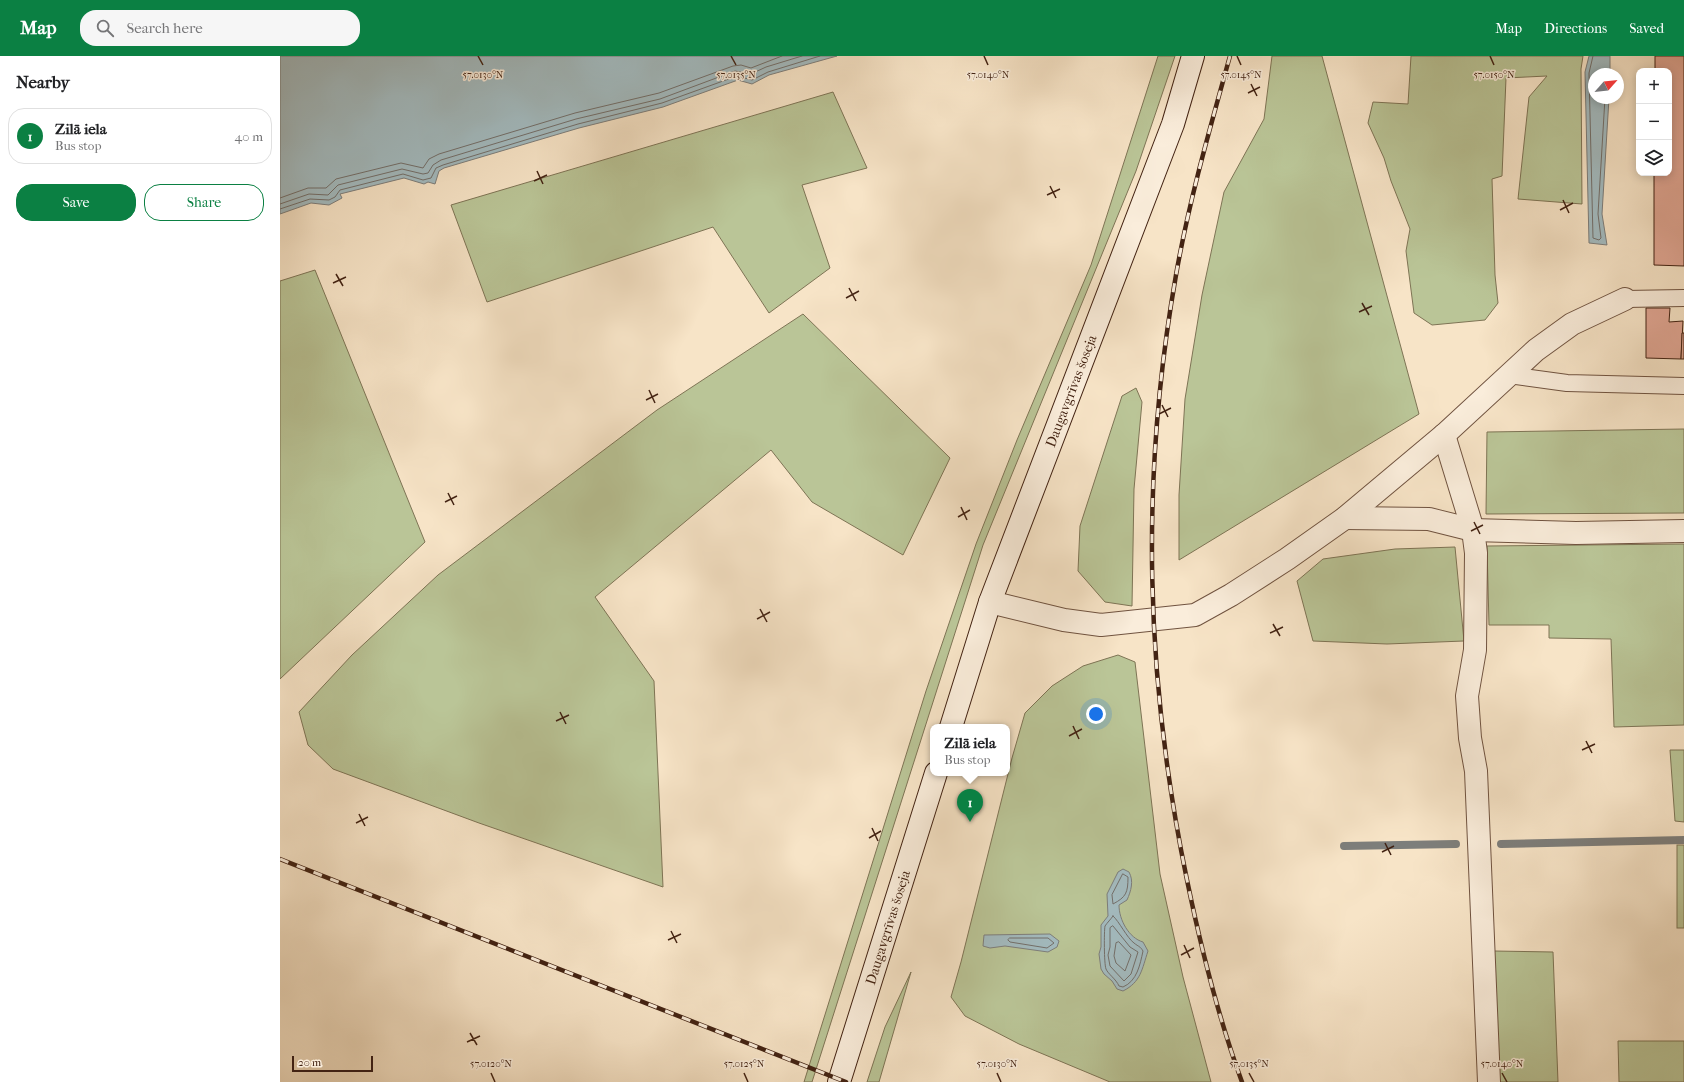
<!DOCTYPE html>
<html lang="en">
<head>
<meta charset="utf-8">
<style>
	body { margin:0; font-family:"IM FELL French Canon",serif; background:#f6f6f6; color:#202124 }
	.controls { position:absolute; right:12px; top:12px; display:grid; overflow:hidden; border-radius:8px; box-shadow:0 2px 10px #0003 }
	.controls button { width:36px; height:36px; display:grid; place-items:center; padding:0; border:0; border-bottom:1px solid #e0e0e0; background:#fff; color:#202124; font:20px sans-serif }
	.compass { position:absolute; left:1308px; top:12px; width:36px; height:36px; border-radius:50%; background:#fff; box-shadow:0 2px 10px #0003; rotate:63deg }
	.scale { position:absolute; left:12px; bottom:10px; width:81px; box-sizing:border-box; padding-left:4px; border:2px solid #432313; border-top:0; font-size:11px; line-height:14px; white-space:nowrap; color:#432313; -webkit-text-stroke:3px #faeddb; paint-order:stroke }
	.you { position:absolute; left:816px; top:658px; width:14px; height:14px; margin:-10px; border:3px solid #fff; border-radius:50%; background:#1a73e8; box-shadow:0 0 0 6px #1a73e833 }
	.badge { display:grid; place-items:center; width:26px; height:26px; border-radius:50%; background:#0b8043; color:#fff; font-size:13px; font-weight:700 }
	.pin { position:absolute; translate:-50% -33px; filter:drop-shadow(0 1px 2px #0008) }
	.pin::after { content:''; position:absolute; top:21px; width:14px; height:12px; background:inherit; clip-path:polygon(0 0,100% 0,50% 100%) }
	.popup { position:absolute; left:650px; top:668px; width:80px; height:52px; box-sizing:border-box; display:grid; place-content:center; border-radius:8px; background:#fff; filter:drop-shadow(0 1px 3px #0005); font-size:13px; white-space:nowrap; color:#757577 }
	.popup b { font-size:15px; color:#202124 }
	.popup::after { content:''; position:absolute; left:50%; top:100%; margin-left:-8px; border:8px solid transparent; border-top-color:#fff }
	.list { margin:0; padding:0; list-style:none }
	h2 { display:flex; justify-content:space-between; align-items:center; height:52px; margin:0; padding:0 16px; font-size:17px }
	h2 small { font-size:13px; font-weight:400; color:#757577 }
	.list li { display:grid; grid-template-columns:26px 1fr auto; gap:12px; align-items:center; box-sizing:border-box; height:56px; margin:0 8px 8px; padding:0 8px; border:1px solid #e0e0e0; border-radius:16px }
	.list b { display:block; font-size:15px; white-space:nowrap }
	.list p { margin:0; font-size:13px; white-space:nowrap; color:#757577 }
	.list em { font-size:13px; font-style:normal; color:#757577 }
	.actions { display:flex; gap:8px; padding:12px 16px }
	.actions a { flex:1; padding:9px 0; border:1px solid #0b8043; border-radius:16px; text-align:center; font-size:14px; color:#0b8043 }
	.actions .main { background:#0b8043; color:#fff }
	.icon { flex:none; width:22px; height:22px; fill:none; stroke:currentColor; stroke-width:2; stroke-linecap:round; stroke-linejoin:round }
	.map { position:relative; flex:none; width:1404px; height:1026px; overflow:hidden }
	header { display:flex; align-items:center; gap:24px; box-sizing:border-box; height:56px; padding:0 20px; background:#0b8043; color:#fff }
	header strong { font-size:19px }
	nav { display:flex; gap:22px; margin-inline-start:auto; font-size:14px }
	.search { width:280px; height:36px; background:#f6f6f6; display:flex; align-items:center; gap:10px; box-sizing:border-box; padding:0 14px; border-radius:16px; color:#757577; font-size:15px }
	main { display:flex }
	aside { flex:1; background:#fff }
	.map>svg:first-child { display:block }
</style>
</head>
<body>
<header>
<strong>Map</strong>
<div class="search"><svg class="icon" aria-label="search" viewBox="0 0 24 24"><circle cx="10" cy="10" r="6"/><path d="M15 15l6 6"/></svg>Search here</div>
<nav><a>Map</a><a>Directions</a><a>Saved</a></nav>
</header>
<main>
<aside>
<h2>Nearby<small></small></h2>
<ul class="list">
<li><span class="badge">1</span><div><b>Zilā iela</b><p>Bus stop</p></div><em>40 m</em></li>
</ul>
<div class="actions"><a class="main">Save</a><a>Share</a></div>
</aside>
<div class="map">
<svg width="1404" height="1026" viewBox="0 0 1404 1026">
	<rect width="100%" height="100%" fill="#f7e4c7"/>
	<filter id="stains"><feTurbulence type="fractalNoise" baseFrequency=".005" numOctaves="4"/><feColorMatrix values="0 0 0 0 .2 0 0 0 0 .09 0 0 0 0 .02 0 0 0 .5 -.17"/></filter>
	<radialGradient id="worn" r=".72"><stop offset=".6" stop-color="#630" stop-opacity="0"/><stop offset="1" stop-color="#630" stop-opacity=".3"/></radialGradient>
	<g fill="#bac597" stroke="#7e7455">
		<polygon points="878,0 895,0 856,115 703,489 532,1026 524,1026 646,635 696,488 737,384 811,209"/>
		<polygon points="992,0 1042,0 1139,358 899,504 899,439 905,343 922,239 944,136 984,63"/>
		<polygon points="1131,0 1303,0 1301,13 1302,148 1238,143 1249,41 1267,20 1226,22 1222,120 1212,123 1215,219 1218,247 1205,264 1152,269 1134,257 1126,195 1130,173 1111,125 1104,102 1088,67 1093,46 1128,48"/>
		<polygon points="553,36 587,112 522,129 550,212 489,257 433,171 207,246 171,149"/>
		<polygon points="35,214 145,486 0,623 0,225"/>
		<polygon points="523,258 670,402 623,499 532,446 491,394 315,541 374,625 383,831 199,767 53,713 28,689 19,656 72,599 158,519 377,354"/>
		<polygon points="856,332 862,346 854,433 852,550 825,546 798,515 800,470 842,340"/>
		<polygon points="1404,373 1404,457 1206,458 1207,376"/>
		<polygon points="1404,488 1404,669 1334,671 1331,583 1269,582 1269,569 1209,569 1207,490"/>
		<polygon points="1175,491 1184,585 1107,588 1033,585 1017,525 1043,503 1115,493"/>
		<polygon points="838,599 855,606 880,818 903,921 931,1026 830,1026 739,988 685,960 671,941 681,906 732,702 745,657 772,630 803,610"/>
		<polygon points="1390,694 1404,694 1404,766 1395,765"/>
		<rect x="1397" y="789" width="7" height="83"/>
		<polygon points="1214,895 1273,896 1278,1026 1217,1026"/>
		<polygon points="631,916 599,1026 587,1026 605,971"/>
		<polygon points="1338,985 1404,985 1404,1026 1339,1026"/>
	</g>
	<g fill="#a3bbc0" stroke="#7d7e7b">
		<polygon points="0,0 557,0 489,19 472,28 458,24 383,51 299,72 164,112 159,115 155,128 148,126 144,128 124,122 60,138 62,142 49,149 31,147 0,158"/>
		<polygon points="1309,0 1330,0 1330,18 1314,18 1314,42 1329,42 1322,158 1327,189 1309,187 1305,16"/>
		<path d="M843 813 849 816C854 825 851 835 847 844L839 849C839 864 849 882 863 886L868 895C862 913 861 926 843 935L837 933 832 925 824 918 821 913 819 898 821 891V869L828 860 827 838 838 816Z"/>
		<polygon points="770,878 779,885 777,891 768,896 725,890 710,892 703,890 704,879"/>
	</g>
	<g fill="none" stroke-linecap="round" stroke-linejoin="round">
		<g stroke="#736f6a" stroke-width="1">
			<polyline points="1313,0 1309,17 1313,182 1319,184 1321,182 1318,158 1325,42"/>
			<polyline points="0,142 28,132 46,132 56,123 121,107 143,112 149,103 159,98 295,57 379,37 453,10 461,9 471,12 502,0"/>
			<polyline points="0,148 29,138 48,139 58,129 122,113 143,118 148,117 153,109 161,104 296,63 380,43 455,15 471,18 486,11 522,0"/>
			<polyline points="0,153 30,143 49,144 55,141 60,134 123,118 143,124 151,122 156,112 163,109 298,68 382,47 457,20 472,24 488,16 540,0"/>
			<path d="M843 818 848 821C848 837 846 841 833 848L832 839Z"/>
			<path d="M833 860C839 865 847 882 854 887 859 891 860 890 863 895 860 909 857 925 843 931L839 930C836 923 828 918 826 913 824 908 824 875 825 870 827 867 831 863 833 860Z"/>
			<polygon points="833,870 850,891 858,896 851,918 844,925 830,910 828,899 830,891 830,872"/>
			<polygon points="730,882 768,882 774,887 767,892 730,886 728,884"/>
			<polygon points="839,886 851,899 845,915 836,907 834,900 836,887"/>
		</g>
		<g stroke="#7d7e7b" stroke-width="8">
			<polyline points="1221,788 1404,784"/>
			<polyline points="1064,790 1176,788"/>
		</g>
	</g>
	<g fill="#dfa592" stroke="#432313">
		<polygon points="1375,0 1404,0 1404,210 1374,209 1374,117 1389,117 1389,15 1375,15"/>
		<polygon points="1366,252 1390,252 1389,266 1403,265 1401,303 1366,302"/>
		<polygon points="1402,277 1404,277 1404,303 1401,303"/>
	</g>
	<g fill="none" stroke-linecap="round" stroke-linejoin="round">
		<defs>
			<g id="service">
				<polyline points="1345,243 1404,242"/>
				<polyline points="1229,319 1287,327 1404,330"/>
			</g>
			<g id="minor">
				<polyline points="1164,379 1193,474 1196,497 1195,594 1187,640 1190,682 1196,715 1209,1026"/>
				<polyline points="1065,462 1149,463 1193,474 1296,477 1404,475"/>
				<polyline points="710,546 784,564 821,569 915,559 951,539 1007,503 1065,462 1164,379 1256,294 1292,268 1345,243"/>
			</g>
			<g id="secondary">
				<path id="s1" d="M671 671 710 546 893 68 913 0"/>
				<path id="s2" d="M559 1026 656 717"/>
			</g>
		</defs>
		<use href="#service" stroke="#705340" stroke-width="18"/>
		<use href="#minor" stroke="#705340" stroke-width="24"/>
		<use href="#secondary" stroke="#432313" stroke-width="24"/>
		<use href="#service" stroke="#faeddb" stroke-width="16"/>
		<use href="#minor" stroke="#faeddb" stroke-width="22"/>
		<use href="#secondary" stroke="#faeddb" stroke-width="22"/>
		<defs>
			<g id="rail">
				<path d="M950 0C930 72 909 145 896 219 860 423 865 621 907 824 921 892 938 961 962 1026"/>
				<polyline points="0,803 566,1026"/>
			</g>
		</defs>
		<use href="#rail" stroke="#432313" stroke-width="4.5"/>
		<use href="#rail" stroke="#faeddb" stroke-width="3" stroke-dasharray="9" stroke-linecap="butt"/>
	</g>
	<path fill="none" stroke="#432313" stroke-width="1.5" d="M198 0 203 9M451 0 456 9M704 0 708 9M957 0 961 9M1210 0 1214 9M971 28 977 40M968 37 980 31M257 115 263 128M254 125 267 119M770 130 776 142M767 139 780 133M1283 144 1289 157M1280 154 1293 147M56 218 63 230M53 227 66 221M569 232 576 245M566 242 579 235M1082 247 1089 259M1079 256 1092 250M369 334 375 347M366 344 378 338M882 349 888 361M879 358 891 352M168 437 174 449M165 446 177 440M681 451 687 464M678 461 690 454M1194 466 1200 478M1191 475 1203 469M480 553 487 566M477 563 490 556M993 568 1000 580M990 577 1003 571M280 656 286 668M276 665 289 659M793 670 799 683M789 680 802 673M1306 685 1312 697M1302 694 1315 688M79 758 85 770M76 767 88 761M592 772 598 785M589 782 601 775M1105 787 1111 799M1102 796 1114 790M391 875 397 887M388 884 401 878M904 889 910 902M901 899 914 892M190 977 197 989M187 986 200 980M211 1017 215 1026M464 1017 468 1026M717 1017 721 1026M969 1017 974 1026M1222 1017 1227 1026"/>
	<g text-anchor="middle" stroke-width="3" stroke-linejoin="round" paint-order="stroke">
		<g font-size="14" fill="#432313" stroke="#faeddb">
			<text dy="5" stroke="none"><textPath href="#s1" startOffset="357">Daugavgrīvas šoseja</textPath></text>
			<text dy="5" stroke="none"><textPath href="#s2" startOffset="162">Daugavgrīvas šoseja</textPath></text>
		</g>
	</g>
	<g font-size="10" text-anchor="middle" fill="#432313" stroke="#faeddb" stroke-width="3" stroke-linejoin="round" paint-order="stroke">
		<text x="203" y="22">57.0130°N</text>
		<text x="456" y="22">57.0135°N</text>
		<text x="708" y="22">57.0140°N</text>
		<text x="961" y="22">57.0145°N</text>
		<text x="1214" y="22">57.0150°N</text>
		<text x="211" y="1011">57.0120°N</text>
		<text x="464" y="1011">57.0125°N</text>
		<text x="717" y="1011">57.0130°N</text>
		<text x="969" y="1011">57.0135°N</text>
		<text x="1222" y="1011">57.0140°N</text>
	</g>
	<rect width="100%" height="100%" filter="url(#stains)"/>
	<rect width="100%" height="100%" fill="url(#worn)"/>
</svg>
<div class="controls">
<button>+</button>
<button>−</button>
<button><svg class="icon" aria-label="layers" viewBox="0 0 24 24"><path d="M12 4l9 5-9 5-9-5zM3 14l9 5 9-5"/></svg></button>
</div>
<svg class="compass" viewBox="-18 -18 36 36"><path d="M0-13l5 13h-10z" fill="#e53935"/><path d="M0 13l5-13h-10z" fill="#757577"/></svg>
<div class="scale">20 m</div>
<div class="you"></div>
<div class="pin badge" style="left:690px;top:766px">1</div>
<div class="popup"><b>Zilā iela</b>Bus stop</div>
</div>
</main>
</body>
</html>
